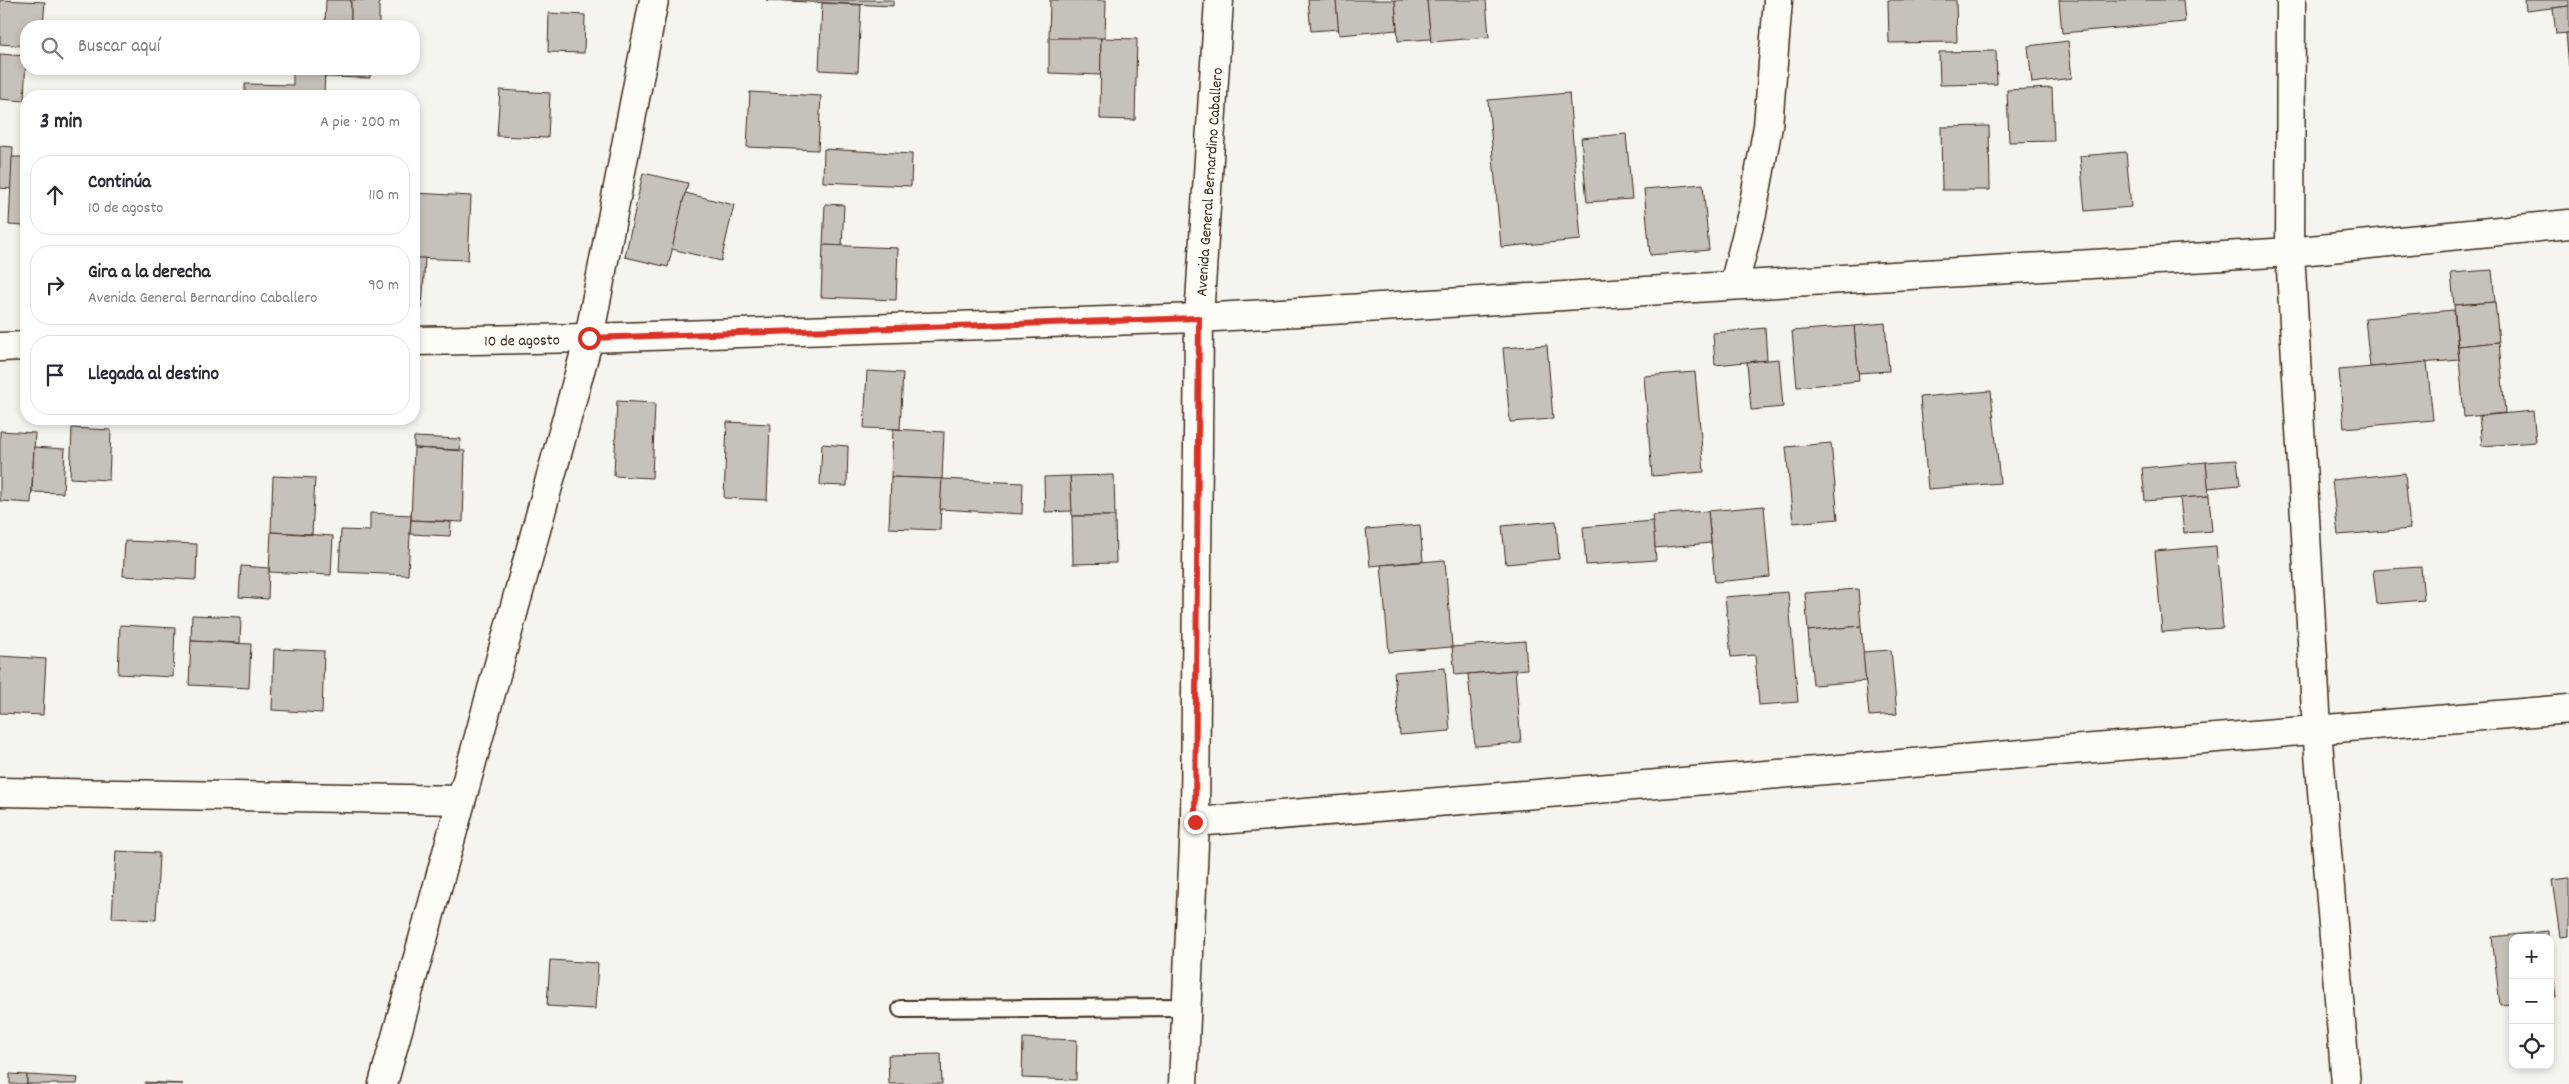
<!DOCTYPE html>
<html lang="es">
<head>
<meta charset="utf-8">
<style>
	body { margin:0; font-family:Dekko,sans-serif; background:#f7f7f7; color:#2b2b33 }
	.controls { position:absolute; right:15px; bottom:15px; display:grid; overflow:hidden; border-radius:10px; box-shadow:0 2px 8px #0003 }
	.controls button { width:45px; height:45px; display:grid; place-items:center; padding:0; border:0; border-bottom:1px solid #e1e1e2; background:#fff; color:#2b2b33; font:25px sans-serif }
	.stop { position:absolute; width:15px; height:15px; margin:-11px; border:4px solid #d93025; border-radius:50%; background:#fff }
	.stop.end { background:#d93025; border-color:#fff; box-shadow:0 1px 5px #0008 }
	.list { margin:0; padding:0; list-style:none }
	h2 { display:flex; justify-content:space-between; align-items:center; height:65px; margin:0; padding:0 20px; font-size:21px }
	h2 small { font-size:16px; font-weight:400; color:#7c7c81 }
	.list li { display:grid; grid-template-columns:32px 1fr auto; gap:15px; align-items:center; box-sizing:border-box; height:80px; margin:0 10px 10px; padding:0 10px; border:1px solid #e1e1e2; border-radius:20px }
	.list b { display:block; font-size:19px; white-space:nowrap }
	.list p { margin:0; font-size:16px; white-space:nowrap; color:#7c7c81 }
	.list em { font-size:16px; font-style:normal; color:#7c7c81 }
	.icon { flex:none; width:28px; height:28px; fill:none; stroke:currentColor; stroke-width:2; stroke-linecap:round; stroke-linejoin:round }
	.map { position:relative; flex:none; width:2569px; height:1084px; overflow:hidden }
	.search { position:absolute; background:#fff; box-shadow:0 2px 8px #0003; left:20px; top:20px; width:400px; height:55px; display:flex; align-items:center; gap:12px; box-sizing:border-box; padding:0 18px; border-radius:20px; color:#7c7c81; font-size:19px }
	.panel { position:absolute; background:#fff; box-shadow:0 2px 8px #0003; left:20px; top:90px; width:400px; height:335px; border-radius:20px }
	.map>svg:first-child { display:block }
</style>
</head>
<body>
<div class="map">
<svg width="2569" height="1084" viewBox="0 0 2569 1084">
	<rect width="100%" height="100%" fill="#f5f4ee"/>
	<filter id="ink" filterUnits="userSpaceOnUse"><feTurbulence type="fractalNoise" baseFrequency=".02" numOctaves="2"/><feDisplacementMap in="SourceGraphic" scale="10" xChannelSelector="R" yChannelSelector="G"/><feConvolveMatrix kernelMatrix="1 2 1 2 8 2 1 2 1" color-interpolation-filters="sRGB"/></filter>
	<g filter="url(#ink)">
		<g fill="#c7c1bb" stroke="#3b2a1e">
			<polygon points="0,0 45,2 43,26 26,26 26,46 0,44"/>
			<polygon points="326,0 351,0 351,26 325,26"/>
			<rect x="351" y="0" width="28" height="26"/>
			<polygon points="766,0 893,0 893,6"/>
			<polygon points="1050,0 1106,0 1105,39 1049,38"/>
			<polygon points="1308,0 1336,0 1339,29 1311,31"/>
			<polygon points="1336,0 1395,0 1397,30 1339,35"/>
			<polygon points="1395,0 1427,0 1431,39 1398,41"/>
			<polygon points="1427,0 1486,0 1489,37 1431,42"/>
			<polygon points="1888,0 1956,0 1957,42 1889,43"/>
			<polygon points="2059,0 2183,0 2185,22 2062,33"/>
			<polygon points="2525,0 2569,0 2569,6 2526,11"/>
			<polygon points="822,3 861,5 858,72 819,70"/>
			<polygon points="2569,6 2569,33 2556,34 2553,8"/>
			<polygon points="549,13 585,15 584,53 548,52"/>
			<polygon points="2566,33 2569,33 2569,66"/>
			<polygon points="1049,38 1101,38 1101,75 1049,73"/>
			<polygon points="1101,38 1137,39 1135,120 1100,119"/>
			<polygon points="2068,41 2072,78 2032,83 2028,46"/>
			<polygon points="1996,51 1997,84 1940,85 1939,52"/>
			<polygon points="0,54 26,56 24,101 0,99"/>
			<polygon points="293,69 325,69 324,96 245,96 245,84 293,85"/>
			<polygon points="325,69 370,69 370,78 324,77"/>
			<polygon points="2052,88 2054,141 2009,142 2007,90"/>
			<polygon points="500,90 550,93 548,138 497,136"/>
			<polygon points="750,92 821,96 818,150 747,147"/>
			<polygon points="1569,93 1581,240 1501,247 1488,100"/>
			<polygon points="1989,126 1990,190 1942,190 1941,127"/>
			<polygon points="1626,134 1632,199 1587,202 1581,138"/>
			<polygon points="0,146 13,147 11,189 0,188"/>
			<polygon points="824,149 912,154 911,186 823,182"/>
			<polygon points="2126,152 2131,207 2085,211 2080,156"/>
			<polygon points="12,157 26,157 26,226 9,225"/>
			<polygon points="643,173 688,183 668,267 625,257"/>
			<polygon points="1703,184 1709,250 1650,255 1644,189"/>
			<polygon points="414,193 471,196 468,260 414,258"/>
			<polygon points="685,193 734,205 721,261 672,249"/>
			<polygon points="825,204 844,205 842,246 823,245"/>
			<polygon points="823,245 898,248 896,300 821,297"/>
			<polygon points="414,258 425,258 422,309 414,309"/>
			<polygon points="2492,270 2495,302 2454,305 2451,273"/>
			<polygon points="2495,302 2499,342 2458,346 2454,305"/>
			<polygon points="2454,310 2459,360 2370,367 2365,318"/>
			<polygon points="1885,323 1889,371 1858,373 1854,326"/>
			<polygon points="1854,326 1859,381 1797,387 1792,331"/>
			<polygon points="1765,328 1767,360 1715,365 1713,333"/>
			<polygon points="2499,342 2505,413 2464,417 2458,346"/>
			<polygon points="1547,345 1553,419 1510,422 1503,348"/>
			<polygon points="1779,359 1783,407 1751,410 1747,362"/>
			<polygon points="2427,362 2433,420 2344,428 2339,370"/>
			<polygon points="867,371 903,373 900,429 864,428"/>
			<polygon points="1695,372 1704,472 1652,476 1644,376"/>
			<polygon points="1991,391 2000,483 1928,489 1920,397"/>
			<polygon points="617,401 655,403 652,478 614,476"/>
			<polygon points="2533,411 2536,442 2482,446 2479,416"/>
			<polygon points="727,422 770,424 767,500 724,498"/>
			<polygon points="72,428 111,430 109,480 70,478"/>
			<polygon points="893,429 944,432 942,479 891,477"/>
			<polygon points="0,431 35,433 31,503 0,501"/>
			<polygon points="414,437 461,439 460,450 414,448"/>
			<polygon points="1831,443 1838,519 1793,523 1786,447"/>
			<polygon points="822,444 848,446 847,486 820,485"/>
			<polygon points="34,447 65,449 63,493 32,492"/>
			<polygon points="414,448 465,451 463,522 411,520"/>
			<polygon points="2237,460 2240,485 2208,488 2206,462"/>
			<polygon points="2206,462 2209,496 2145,501 2142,468"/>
			<polygon points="2405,473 2410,529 2338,535 2332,480"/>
			<polygon points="1114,475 1115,516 1072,516 1070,476"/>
			<polygon points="273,476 315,478 312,534 271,532"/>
			<polygon points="1070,476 1072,511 1045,512 1044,477"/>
			<polygon points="891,477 942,479 940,530 889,528"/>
			<polygon points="942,479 1023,483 1022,514 940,509"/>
			<polygon points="2209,496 2212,531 2184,533 2180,498"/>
			<polygon points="1764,506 1770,577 1715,582 1708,511"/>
			<polygon points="1708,511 1711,543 1655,548 1652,515"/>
			<polygon points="370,513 411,515 408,575 339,572 341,530 370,531"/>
			<polygon points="1072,516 1115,516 1116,563 1073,564"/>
			<polygon points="411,520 451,522 450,536 410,534"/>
			<polygon points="1556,521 1559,559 1506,564 1502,526"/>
			<polygon points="1653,521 1656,560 1586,565 1583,527"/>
			<polygon points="1420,525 1423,561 1370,566 1366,529"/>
			<polygon points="271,532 333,536 331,575 269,572"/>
			<polygon points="125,541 197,544 196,580 123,576"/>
			<polygon points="2216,546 2223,628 2162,632 2155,551"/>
			<polygon points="1445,560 1452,647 1389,652 1381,565"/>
			<polygon points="241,566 269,568 268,599 239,597"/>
			<polygon points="2421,567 2424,600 2377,604 2373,570"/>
			<polygon points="1858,589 1861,626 1808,631 1805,593"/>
			<polygon points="1788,592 1798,702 1759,705 1755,655 1731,657 1725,597"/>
			<polygon points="192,615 241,617 240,643 191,641"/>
			<polygon points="120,625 175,628 173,677 118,674"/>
			<polygon points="1861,626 1866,681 1813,685 1808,631"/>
			<polygon points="191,641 251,644 249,688 189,685"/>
			<polygon points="1525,641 1527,669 1455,675 1452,647"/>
			<polygon points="274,649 324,651 322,713 272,710"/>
			<polygon points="1891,650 1897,714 1869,716 1863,652"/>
			<polygon points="0,656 46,659 43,715 0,713"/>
			<polygon points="1445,668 1450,731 1400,735 1394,672"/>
			<polygon points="1515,670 1521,743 1475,746 1468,674"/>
			<polygon points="116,851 159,853 156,920 112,918"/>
			<polygon points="2569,878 2569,936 2560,937 2552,880"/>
			<polygon points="2548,931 2548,938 2513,938 2513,1004 2500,1005 2492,937"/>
			<polygon points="2550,952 2556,998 2550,999"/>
			<polygon points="550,960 598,963 595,1009 547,1006"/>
			<polygon points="1023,1038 1077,1040 1076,1080 1022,1078"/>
			<polygon points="941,1054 942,1084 889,1084 888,1055"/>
			<polygon points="10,1074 27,1075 27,1084 10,1084"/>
			<polygon points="27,1075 78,1078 77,1084 27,1084"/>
			<polygon points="145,1082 183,1084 145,1084"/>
		</g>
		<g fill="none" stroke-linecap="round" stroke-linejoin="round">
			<defs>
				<polyline id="service" points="901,1009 1187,1007"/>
				<g id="minor">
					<polyline points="2291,0 2290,252 2317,729 2346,1084"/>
					<polyline points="1734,285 1752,213 1768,126 1778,0"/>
					<polyline points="1199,318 2290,252 2569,224"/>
					<polyline points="0,792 461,800"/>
					<polyline points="1195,822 2569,709"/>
					<polyline points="383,1084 589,338 654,0"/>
				</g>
				<g id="tertiary">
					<polyline points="414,341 589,338 1199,318"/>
					<polyline points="0,347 26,346"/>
				</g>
				<polyline id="secondary" points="1183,1084 1195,822 1199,318 1219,0"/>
			</defs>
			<use href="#service" stroke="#3b2a1e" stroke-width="20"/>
			<use href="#minor" stroke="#3b2a1e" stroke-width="31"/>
			<use href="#tertiary" stroke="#3b2a1e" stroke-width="31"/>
			<use href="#secondary" stroke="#3b2a1e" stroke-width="31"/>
			<use href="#service" stroke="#fdfcf7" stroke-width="16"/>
			<use href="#minor" stroke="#fdfcf7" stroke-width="28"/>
			<use href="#tertiary" stroke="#fdfcf7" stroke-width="28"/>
			<use href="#secondary" stroke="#fdfcf7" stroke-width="28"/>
		</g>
	</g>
	<g fill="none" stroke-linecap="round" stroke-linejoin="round" filter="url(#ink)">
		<polyline stroke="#d93025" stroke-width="6" points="589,338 1199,318 1195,822"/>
	</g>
	<g text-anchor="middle" stroke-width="4" stroke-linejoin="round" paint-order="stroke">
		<g font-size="16" fill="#3b2a1e" stroke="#fdfcf7">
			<text transform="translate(1208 182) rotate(-86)" y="6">Avenida General Bernardino Caballero</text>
			<text transform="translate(522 339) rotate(-1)" y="6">10 de agosto</text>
		</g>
	</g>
</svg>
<div class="controls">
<button>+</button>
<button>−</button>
<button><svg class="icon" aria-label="locate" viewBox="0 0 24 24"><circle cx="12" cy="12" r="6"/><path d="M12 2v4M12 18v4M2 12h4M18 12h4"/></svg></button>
</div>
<div class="stop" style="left:589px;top:338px"></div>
<div class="stop end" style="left:1195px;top:822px"></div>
<div class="search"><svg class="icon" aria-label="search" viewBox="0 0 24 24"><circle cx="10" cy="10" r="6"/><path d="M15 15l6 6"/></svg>Buscar aquí</div>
<section class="panel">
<h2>3 min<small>A pie · 200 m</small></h2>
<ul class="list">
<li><svg class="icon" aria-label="ahead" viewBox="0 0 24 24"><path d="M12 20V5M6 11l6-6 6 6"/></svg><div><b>Continúa</b><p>10 de agosto</p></div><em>110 m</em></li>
<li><svg class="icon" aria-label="right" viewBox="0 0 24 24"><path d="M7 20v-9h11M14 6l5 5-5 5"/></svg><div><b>Gira a la derecha</b><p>Avenida General Bernardino Caballero</p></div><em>90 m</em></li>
<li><svg class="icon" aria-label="arrive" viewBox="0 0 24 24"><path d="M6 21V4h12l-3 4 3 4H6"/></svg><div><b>Llegada al destino</b></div></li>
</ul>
</section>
</div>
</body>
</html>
